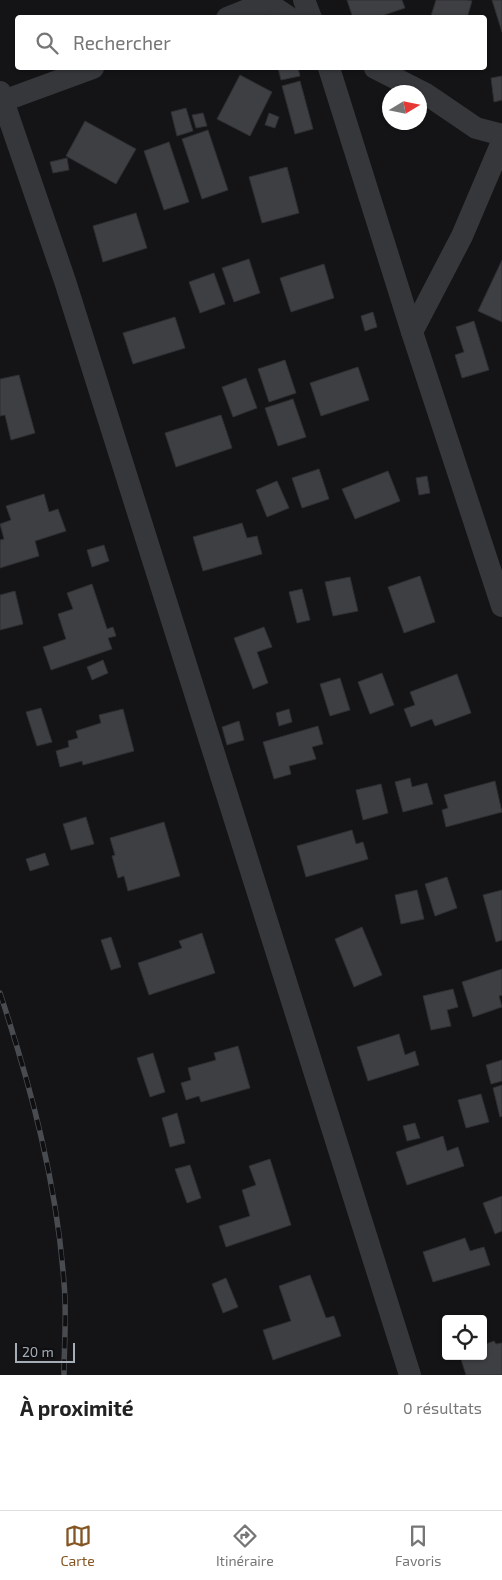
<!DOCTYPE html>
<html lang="fr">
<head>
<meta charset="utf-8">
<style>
	body { margin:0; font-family:"Exo 2",sans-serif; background:#f6f6f6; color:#222 }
	.controls { position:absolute; right:15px; bottom:15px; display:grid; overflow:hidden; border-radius:5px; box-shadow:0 1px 4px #0004 }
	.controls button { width:45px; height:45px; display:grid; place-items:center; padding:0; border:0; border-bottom:1px solid #e0e0e0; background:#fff; color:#222; font:25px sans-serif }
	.compass { position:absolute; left:382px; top:85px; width:45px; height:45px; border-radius:50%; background:#fff; box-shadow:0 1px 4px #0004; rotate:80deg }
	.scale { position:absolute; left:15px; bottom:12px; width:60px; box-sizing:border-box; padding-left:5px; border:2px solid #a5adb7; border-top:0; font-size:14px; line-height:18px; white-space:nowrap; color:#a5adb7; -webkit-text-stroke:4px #0f0f11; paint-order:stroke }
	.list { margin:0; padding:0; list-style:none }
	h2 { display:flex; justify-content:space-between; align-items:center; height:65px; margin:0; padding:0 20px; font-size:21px }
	h2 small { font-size:16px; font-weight:400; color:#767676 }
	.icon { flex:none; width:28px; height:28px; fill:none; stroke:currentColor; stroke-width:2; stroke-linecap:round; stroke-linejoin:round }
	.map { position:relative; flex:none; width:502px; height:1375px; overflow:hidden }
	.search { position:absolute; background:#fff; box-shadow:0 1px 4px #0004; left:15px; right:15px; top:15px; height:55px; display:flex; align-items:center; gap:12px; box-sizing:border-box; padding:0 18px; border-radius:5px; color:#767676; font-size:19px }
	.sheet { height:135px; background:#fff }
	nav { display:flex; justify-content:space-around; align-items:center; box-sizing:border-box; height:70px; border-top:1px solid #e0e0e0; background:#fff; font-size:14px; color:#767676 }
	nav a { display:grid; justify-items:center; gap:2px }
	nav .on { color:#855623 }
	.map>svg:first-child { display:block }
</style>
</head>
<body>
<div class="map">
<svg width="502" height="1375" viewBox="0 0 502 1375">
	<rect width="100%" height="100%" fill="#141416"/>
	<g fill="#3e3f43" stroke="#2e2f32">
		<polygon points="347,0 402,0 405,8 375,18 353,18"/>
		<polygon points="436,0 467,0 472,1 467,18 435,18 431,16"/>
		<polygon points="492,0 502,0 502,32"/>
		<polygon points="278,68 298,68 300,76 281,80"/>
		<polygon points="240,75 272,92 250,136 217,119"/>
		<polygon points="502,76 502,100 494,102 491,78"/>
		<polygon points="300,81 313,129 295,134 282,86"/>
		<polygon points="186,108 193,131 177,136 171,112"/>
		<polygon points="203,113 207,126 196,128 192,115"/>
		<polygon points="269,113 279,117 275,128 265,125"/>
		<polygon points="85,121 136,149 116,184 66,156"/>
		<polygon points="208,130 228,190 202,199 182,139"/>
		<polygon points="169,142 189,202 164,210 144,151"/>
		<polygon points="67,158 69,170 53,173 50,162"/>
		<polygon points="287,167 299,213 262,223 249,177"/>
		<polygon points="136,213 147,248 103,262 93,226"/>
		<polygon points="249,259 260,293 234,302 222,268"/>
		<polygon points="502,260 502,322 478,311"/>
		<polygon points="324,264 334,298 291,312 280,278"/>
		<polygon points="214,273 225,304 200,313 189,282"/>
		<polygon points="373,312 377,327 365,331 361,316"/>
		<polygon points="175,317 185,348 133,364 123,333"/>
		<polygon points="474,321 489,370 462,378 455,355 464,352 456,327"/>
		<polygon points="285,360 296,393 269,402 258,369"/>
		<polygon points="358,367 369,400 321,416 310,383"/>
		<polygon points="19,375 35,433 11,440 5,415 0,416 0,379"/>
		<polygon points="246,378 257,408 233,417 222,387"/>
		<polygon points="293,399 306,437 278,446 265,408"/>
		<polygon points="221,415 232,448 176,467 165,433"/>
		<polygon points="319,469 329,499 302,508 292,478"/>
		<polygon points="388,471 400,501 355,519 342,489"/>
		<polygon points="427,476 430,493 419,495 416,478"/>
		<polygon points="277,481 289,508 267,517 256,490"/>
		<polygon points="44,494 49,512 58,509 66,531 35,541 39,556 0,568 0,540 4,539 0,524 11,520 6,506"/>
		<polygon points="242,523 247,538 257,536 262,554 203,571 193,537"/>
		<polygon points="104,545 109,561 92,567 87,550"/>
		<polygon points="420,576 435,622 404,633 388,587"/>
		<polygon points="350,577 358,611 333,616 325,582"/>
		<polygon points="92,584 107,629 113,627 116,636 108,638 112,649 51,670 43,647 66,639 58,614 73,609 67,593"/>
		<polygon points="302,589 310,620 297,623 289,592"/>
		<polygon points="15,591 23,624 0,630 0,595"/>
		<polygon points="264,627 272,647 257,652 268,683 253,689 234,638"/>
		<polygon points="103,660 108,673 92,680 87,667"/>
		<polygon points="382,673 394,705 370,714 358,682"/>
		<polygon points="457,674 471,713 435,726 432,719 411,727 404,709 415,705 410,692"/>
		<polygon points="340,678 350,710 330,716 320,684"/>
		<polygon points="41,708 52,742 37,746 26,712"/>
		<polygon points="123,709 134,751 83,765 82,761 60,767 56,751 69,747 68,741 78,738 76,731 101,723 99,715"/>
		<polygon points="289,709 292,722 279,726 276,713"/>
		<polygon points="239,721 244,740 227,745 222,727"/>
		<polygon points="318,726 323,744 312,747 316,759 289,766 291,774 274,779 263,742"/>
		<polygon points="410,778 412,787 427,783 433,804 403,812 395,782"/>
		<polygon points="495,781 502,812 446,827 442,810 448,808 444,795"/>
		<polygon points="381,784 388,813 363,820 356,790"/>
		<polygon points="86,817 94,844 71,850 63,824"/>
		<polygon points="164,822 180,876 128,891 124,876 118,878 112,856 115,855 110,838"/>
		<polygon points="352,830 356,844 363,842 368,859 306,877 297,846"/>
		<polygon points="45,853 49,865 30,871 26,859"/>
		<polygon points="447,877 457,908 435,916 425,884"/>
		<polygon points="417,890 424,919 401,924 395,895"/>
		<polygon points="502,890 502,940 496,942 483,895"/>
		<polygon points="362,927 382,975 354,987 335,939"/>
		<polygon points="202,933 215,973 149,995 138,963 182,948 179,941"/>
		<polygon points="111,937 121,967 111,970 101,940"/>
		<polygon points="502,969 502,995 499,996 502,1007 473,1017 462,982"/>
		<polygon points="453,989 458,1007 447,1010 451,1026 431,1030 423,996"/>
		<polygon points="399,1034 405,1055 415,1051 419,1065 368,1081 357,1047"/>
		<polygon points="238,1046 250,1088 201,1102 199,1096 186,1100 181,1083 191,1080 188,1068 216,1060 214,1053"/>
		<polygon points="153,1053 165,1092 150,1097 137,1058"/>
		<polygon points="502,1060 502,1081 491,1084 486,1065"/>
		<polygon points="502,1085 502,1116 500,1117 493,1088"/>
		<polygon points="481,1094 489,1122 466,1128 458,1100"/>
		<polygon points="177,1113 185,1143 170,1147 162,1118"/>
		<polygon points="415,1123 420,1138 407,1141 403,1126"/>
		<polygon points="443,1136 447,1151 458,1147 464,1166 407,1185 396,1152"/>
		<polygon points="270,1159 291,1225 226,1247 219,1226 250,1216 242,1190 256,1185 249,1166"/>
		<polygon points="190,1165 201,1198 187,1203 175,1169"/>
		<polygon points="502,1196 502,1231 495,1234 483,1203"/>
		<polygon points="465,1238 470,1251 484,1247 490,1265 433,1282 423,1252"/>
		<polygon points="310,1275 326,1318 334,1316 341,1336 273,1360 263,1330 291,1321 279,1286"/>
		<polygon points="226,1278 238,1307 223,1313 212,1284"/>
		<polygon points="494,1341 496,1344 502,1343 502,1375 466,1375 460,1356 483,1356 483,1345"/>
	</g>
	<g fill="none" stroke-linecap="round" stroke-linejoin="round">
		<g stroke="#35373b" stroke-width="22">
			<polyline points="263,0 290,18"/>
			<polyline points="304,0 311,18"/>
			<polyline points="227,18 267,2"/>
			<polyline points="329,68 412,332 502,606"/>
			<polyline points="375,68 426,94 476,128 502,135"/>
			<polyline points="0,92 65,281 410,1375"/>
			<polyline points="3,101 93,68"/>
			<polyline points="412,332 462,236 502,142"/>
		</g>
		<defs>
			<path id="rail" d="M0 993C31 1087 57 1184 64 1283 67 1314 64 1345 64 1375"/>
		</defs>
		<use href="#rail" stroke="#484b50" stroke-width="5.5"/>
		<use href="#rail" stroke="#0f0f11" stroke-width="4" stroke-dasharray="11" stroke-linecap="butt"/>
	</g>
</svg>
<div class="controls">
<button><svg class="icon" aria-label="locate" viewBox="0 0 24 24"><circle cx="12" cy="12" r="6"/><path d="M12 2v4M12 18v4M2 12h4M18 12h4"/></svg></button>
</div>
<svg class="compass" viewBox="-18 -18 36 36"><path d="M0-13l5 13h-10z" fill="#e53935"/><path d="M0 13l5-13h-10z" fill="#767676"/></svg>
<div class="scale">20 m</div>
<div class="search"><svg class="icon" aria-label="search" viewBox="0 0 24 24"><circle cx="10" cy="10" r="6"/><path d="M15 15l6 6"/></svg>Rechercher</div>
</div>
<section class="sheet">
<h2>À proximité<small>0 résultats</small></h2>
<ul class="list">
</ul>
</section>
<nav>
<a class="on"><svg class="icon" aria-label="map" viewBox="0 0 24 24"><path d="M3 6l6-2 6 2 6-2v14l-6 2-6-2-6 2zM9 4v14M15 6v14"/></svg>Carte</a>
<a><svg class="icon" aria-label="directions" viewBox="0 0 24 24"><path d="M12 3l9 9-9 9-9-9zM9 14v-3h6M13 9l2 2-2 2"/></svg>Itinéraire</a>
<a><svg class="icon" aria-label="saved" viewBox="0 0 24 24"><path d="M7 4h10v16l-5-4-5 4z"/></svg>Favoris</a>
</nav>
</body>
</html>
